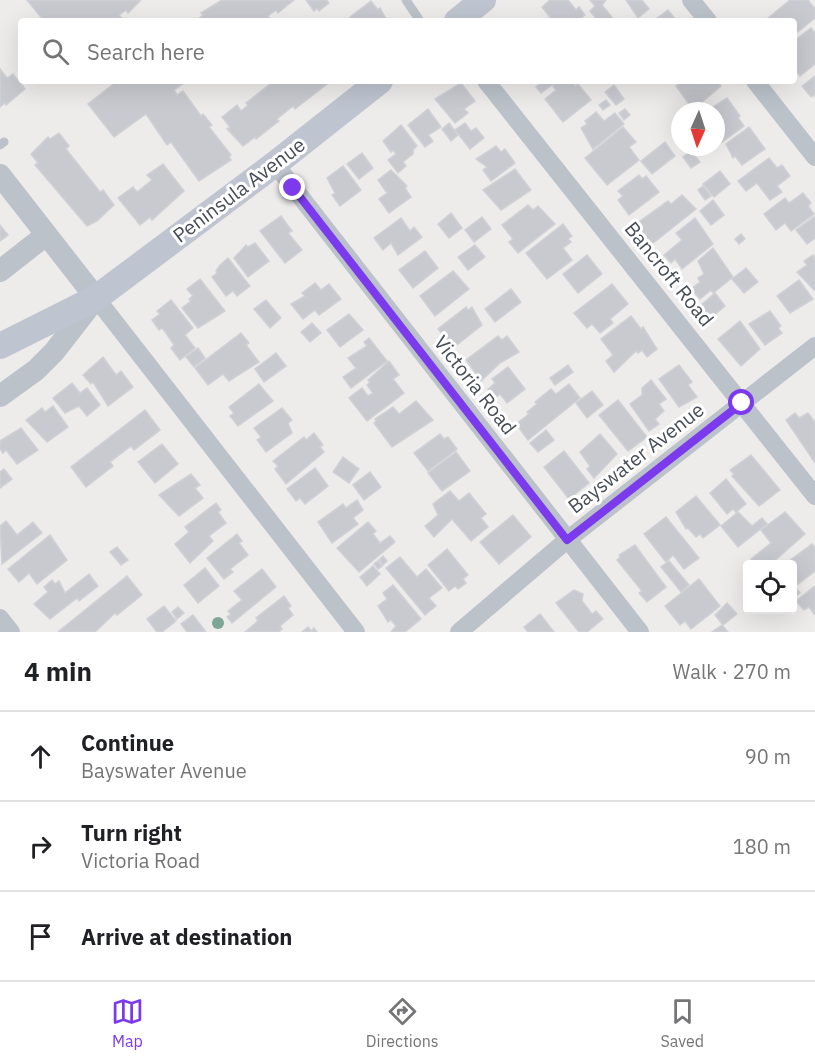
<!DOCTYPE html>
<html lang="en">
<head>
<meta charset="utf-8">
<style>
	body { margin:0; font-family:"IBM Plex Sans",sans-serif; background:#f2f2f2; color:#202124 }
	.controls { position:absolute; right:18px; bottom:18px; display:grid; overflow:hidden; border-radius:6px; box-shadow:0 6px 24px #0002 }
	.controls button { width:54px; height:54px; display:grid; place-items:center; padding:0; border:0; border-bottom:2px solid #e0e0e0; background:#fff; color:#202124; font:30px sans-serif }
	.compass { position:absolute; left:671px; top:102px; width:54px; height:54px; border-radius:50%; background:#fff; box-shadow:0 6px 24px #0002; rotate:183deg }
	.stop { position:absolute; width:18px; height:18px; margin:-14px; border:4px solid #7c3aed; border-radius:50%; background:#fff }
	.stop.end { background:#7c3aed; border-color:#fff; box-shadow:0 2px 6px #0008 }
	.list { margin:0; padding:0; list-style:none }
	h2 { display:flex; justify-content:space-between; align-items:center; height:78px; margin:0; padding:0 24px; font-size:26px }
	h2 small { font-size:20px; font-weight:400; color:#757577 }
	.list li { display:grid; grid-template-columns:39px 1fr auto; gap:18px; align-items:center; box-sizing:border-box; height:90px; padding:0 24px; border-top:2px solid #e0e0e0 }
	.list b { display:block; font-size:22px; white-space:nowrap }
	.list p { margin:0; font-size:20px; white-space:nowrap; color:#757577 }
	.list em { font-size:20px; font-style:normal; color:#757577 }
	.icon { flex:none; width:33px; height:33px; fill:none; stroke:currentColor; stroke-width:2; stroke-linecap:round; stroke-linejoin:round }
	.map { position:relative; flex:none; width:815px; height:632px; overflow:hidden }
	.search { position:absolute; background:#fff; box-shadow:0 6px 24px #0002; left:18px; right:18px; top:18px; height:66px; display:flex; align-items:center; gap:15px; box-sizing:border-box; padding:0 21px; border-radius:6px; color:#757577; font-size:22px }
	.sheet { height:348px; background:#fff }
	nav { display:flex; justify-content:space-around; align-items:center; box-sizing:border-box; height:84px; border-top:2px solid #e0e0e0; background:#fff; font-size:16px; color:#757577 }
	nav a { display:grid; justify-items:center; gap:3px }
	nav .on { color:#7c3aed }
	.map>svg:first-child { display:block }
</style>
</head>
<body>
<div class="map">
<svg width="815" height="632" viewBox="0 0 815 632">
	<rect width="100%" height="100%" fill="#eeebeb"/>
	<g fill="#c9cad0" stroke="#d0d1d6" stroke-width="1.5">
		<polygon points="27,0 141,0 128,13 126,10 119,15 124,21 44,21"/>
		<polygon points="222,0 294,0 278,13 276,10 268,16 270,19 268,21 196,21 203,15 201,13"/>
		<polygon points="306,0 327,0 329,3 319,11 317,8 314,11"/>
		<polygon points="550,0 568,0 576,10 579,7 585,15 577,21 553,21 542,7"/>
		<polygon points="590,0 606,0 602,5 615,21 598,21 590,11 595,6"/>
		<polygon points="626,0 642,0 649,9 638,18"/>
		<polygon points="790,0 808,0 815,9 815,18 794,35 794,21 768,21 767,19"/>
		<polygon points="371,1 378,10 380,8 387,21 354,21 350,17"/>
		<polygon points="668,10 677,21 653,21"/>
		<polygon points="811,28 815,33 815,64 800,76 794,68 794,41"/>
		<polygon points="0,69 7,78 13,74 25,89 6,105 5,103 0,107"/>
		<polygon points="815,76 815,97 813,95 811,97 802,86"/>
		<polygon points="121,81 187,81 174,90 177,95 183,91 201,116 203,114 212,125 209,127 231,155 229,157 231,160 199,181 171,142 167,145 146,114 114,137 88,104 116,82 118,84"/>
		<polygon points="274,81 331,81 295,109 293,106 277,119 279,121 256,139 255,137 243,146 227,129 230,127 222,117 237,105 241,111 248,105 246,103"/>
		<polygon points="544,81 555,83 541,93 536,87"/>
		<polygon points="559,81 572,81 575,86 578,84 591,100 563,122 545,99 556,90 553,86"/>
		<polygon points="683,81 717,81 721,86 693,110 676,86"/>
		<polygon points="461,83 475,101 464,109 468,113 455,123 435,99"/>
		<polygon points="614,85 624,99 616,105 605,92"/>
		<polygon points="727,98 740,116 738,118 744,126 721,143 716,135 716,111 710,111 710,109"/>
		<polygon points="606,100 610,105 603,110 599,105"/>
		<polygon points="428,109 441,127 428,135 433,141 425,147 408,125"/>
		<polygon points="625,109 630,115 624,120 619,113"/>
		<polygon points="596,112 604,121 615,113 624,124 593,149 581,128 587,124 585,121"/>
		<polygon points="449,123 458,135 451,141 442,129"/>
		<polygon points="465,123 471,131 476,128 484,138 470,149 455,130"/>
		<polygon points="401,125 417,146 413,150 413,154 403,162 406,166 398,173 388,160 396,154 393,150 391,152 383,141"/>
		<polygon points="623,127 636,142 629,147 639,160 607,185 585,158"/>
		<polygon points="749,127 765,149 742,165 735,156 733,158 726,144"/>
		<polygon points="59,133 69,146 66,149 100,192 103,190 114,205 97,221 87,226 35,165 38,163 31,154 48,137 50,139"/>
		<polygon points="665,142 675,156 652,174 641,161"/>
		<polygon points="496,146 501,152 505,149 515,163 491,181 483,170 487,167 476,159"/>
		<polygon points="691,151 700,162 691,168 683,157"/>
		<polygon points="362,153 373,168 359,179 347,164"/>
		<polygon points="769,158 777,168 782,165 790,176 777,186 782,192 770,200 757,183 746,191 738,181"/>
		<polygon points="163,164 184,191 152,220 150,217 140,225 118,198 133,187 137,192 152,180 147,175"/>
		<polygon points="343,166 361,190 340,206 332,195 335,193 327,178"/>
		<polygon points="515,169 531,190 501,210 483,190"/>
		<polygon points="391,170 407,186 405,188 411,197 389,213 379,199 387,193 378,180"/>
		<polygon points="720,171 730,184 714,197 703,184"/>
		<polygon points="639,175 642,179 646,176 659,192 629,215 618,200 623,196 618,191"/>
		<polygon points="703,186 711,196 705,200 698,190"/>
		<polygon points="803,193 811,203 808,206 814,214 791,231 785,223 776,230 764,214 785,198 789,203"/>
		<polygon points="682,195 696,209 652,244 636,224 668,201 671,204"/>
		<polygon points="713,200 724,215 711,225 700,211"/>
		<polygon points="528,205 533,210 538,206 555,224 518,253 509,242 513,239 502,225"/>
		<polygon points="451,213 462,228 449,238 438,224"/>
		<polygon points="281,216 292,231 288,233 302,250 285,263 260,231"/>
		<polygon points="815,216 815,238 807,244 796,230"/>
		<polygon points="482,217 491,229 474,242 465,230"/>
		<polygon points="401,218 410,231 414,227 422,237 398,255 391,243 383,250 374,238"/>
		<polygon points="695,218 713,244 682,269 675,259 671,263 664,255 682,240 676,233"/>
		<polygon points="563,224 572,236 568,239 571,242 563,248 572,260 547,279 526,253"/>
		<polygon points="0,225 8,235 0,241"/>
		<polygon points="741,234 745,239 739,244 735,239"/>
		<polygon points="255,243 269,261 248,277 234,258 246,245 248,247"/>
		<polygon points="475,245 485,257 468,270 458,257"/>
		<polygon points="713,248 733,277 713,293 711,290 700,299 691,289 700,282 698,278 704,274 698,261"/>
		<polygon points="425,251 438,268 413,288 399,270"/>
		<polygon points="587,255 602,274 578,293 563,274"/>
		<polygon points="813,255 815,258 815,291 797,272 807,265 804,261"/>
		<polygon points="228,258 250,286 237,296 233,291 226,296 212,277 217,273 216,271 220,265"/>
		<polygon points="746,268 758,282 744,293 732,279"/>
		<polygon points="453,271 469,289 435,316 420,296"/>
		<polygon points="200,279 225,311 198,328 182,308 191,301 189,299 193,296 187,289"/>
		<polygon points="799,280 813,299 790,313 777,296"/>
		<polygon points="315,283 321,290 329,284 341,299 319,315 315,310 303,319 291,304 305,296 302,293"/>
		<polygon points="612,284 628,304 610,319 613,323 600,333 592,324 587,328 574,313"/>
		<polygon points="511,289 521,302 495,322 485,309"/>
		<polygon points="715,293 725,306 711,318 701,305"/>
		<polygon points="171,300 193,328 185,335 195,348 180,360 171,348 174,345 166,333 162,328 159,330 152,320 160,314 157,311"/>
		<polygon points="266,300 281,318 270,328 254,309"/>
		<polygon points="466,307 468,310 472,307 482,325 453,348 438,329"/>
		<polygon points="770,311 781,326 778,328 782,333 765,345 749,324"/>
		<polygon points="349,314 363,330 340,347 327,330"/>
		<polygon points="631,316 641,329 643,327 657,349 647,357 642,350 638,353 636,351 614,372 606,361 613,355 601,339"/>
		<polygon points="740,321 760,349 741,366 718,339"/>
		<polygon points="312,323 321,333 310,342 301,332"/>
		<polygon points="241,333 249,343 246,345 259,362 229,381 223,374 208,385 195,368"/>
		<polygon points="498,336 502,340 507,336 519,352 500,363 481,381 466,360"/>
		<polygon points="369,338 387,361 351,388 343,377 356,368 348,358 367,346 364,342"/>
		<polygon points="198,348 205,358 194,367 186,357"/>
		<polygon points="276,353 286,366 264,382 255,369"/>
		<polygon points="103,357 116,375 121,371 133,387 108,406 93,382 91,384 83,375"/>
		<polygon points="389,361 399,375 393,379 404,393 367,421 349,398 362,388 368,396 373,393 367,385 370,382 368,380"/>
		<polygon points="568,365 573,372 555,385 550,378"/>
		<polygon points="679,365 692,382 688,385 697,397 679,407 659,379"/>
		<polygon points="508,367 525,389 507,403 500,394 495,398 488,389 495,383 492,379"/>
		<polygon points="651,380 666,399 659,404 664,411 655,419 659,424 649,431 630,404 642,395 642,388"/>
		<polygon points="72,383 80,393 87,388 100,405 87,416 79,406 65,413 53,398"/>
		<polygon points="259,384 273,401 238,426 230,416 234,413 229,407"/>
		<polygon points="569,384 580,398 528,440 516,424 529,414 527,412 537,404 535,402 551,389 556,394"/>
		<polygon points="592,391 603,405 587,418 576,403"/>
		<polygon points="618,400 647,437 628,451 599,415"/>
		<polygon points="416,401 433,420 392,447 374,423 376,421 375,419 393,407 399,414"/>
		<polygon points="53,406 68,427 47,442 26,420 42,408 45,412"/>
		<polygon points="282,408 292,420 288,423 292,433 266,452 257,440 261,437 254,428"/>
		<polygon points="145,410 160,430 134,450 131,446 110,462 113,466 86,487 71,467"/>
		<polygon points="795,413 799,418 808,413 815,422 815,463 786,420"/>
		<polygon points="21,428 38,450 17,464 6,450 3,453 0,449 0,441"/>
		<polygon points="546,430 554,440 538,452 530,443"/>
		<polygon points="314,433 323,445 320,447 324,452 286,484 275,469 278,466 273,461 304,437 306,440"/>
		<polygon points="440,434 444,439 448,437 457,449 428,471 414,453"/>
		<polygon points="600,434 617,454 594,478 587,469 590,466 580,452"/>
		<polygon points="162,444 178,464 155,483 138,462"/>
		<polygon points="564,451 589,483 569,499 544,467"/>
		<polygon points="456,452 470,471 442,491 428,473"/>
		<polygon points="751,455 780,490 759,506 732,476 734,474 730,470"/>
		<polygon points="343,457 359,469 349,483 333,472"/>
		<polygon points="315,468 328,486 305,504 300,498 296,501 287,489"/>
		<polygon points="4,469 12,479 0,488 0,472"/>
		<polygon points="370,472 381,487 364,500 353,485"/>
		<polygon points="191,474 200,485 195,488 203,498 179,516 159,495"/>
		<polygon points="726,479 746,504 736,512 733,509 727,514 710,493"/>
		<polygon points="450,491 459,501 469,493 486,514 481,518 488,527 471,541 452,519 434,537 425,526 438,515 433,504"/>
		<polygon points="696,496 720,525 703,538 700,534 696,537 688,528 686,529 676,512"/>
		<polygon points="357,500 363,510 353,518 358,524 332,543 318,522 343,504 346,508"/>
		<polygon points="216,503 221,510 218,512 226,523 209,536 213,541 190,563 175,544 189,532 185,527"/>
		<polygon points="738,512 752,526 762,518 767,524 738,547 721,526"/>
		<polygon points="785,512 805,534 771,564 755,564 751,559 771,543 761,530"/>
		<polygon points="513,515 531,537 499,564 480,542"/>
		<polygon points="666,517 699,558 684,569 673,555 666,562 644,534"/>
		<polygon points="6,521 17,535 33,522 42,533 2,564 0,526"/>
		<polygon points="368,522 376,531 373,534 380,543 390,536 395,542 359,572 337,548"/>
		<polygon points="237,534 242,541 239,543 248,555 230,569 233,572 224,579 207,558"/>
		<polygon points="50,535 67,560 37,584 29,573 19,582 8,569"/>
		<polygon points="812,544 815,548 815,571 797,585 792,579 792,564 785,564"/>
		<polygon points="635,545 666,587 647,602 639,593 642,591 617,560 620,557 619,555"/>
		<polygon points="117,547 128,560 121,565 110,552"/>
		<polygon points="447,549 468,575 463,579 466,583 458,589 455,586 449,591 428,565"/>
		<polygon points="383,556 387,561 383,565 379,560"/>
		<polygon points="400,557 417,577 426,569 442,588 429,598 436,606 425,615 386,568"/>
		<polygon points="378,561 382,566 378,569 374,564"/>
		<polygon points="669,561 689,585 681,592 661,567"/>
		<polygon points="373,566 380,574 367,586 360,577"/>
		<polygon points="205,568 219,586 198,603 184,585"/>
		<polygon points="262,569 276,587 232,623 227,617 231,614 228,611 242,600 234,591"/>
		<polygon points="89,574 98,586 79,601 77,598 50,619 34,604 48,592 44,587 52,580 55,584 59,581 65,593"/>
		<polygon points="127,576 142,595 117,615 115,613 95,632 58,632"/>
		<polygon points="699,579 720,606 691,629 685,621 680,625 665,606"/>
		<polygon points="393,585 421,619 405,632 391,632 396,626 391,620 388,622 378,606 387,599 383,593"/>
		<polygon points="793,585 800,593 792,599 792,586"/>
		<polygon points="815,586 815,615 809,607 804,610 796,601"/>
		<polygon points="574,590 583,594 582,601 592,614 596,611 603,619 587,632 579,632 556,603"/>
		<polygon points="284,596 291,606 288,608 293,615 280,626 282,629 279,632 245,632 258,621 256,618"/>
		<polygon points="727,603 737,614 723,625 715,615"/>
		<polygon points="164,606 176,621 162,632 157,632 147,619"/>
		<polygon points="178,607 184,613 177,619 172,612"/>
		<polygon points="540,614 554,632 528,632 524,627"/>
		<polygon points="193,615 206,632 187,632 181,624"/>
		<polygon points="722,625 728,632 712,632"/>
		<polygon points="308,627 311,631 314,628 317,632 302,632"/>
	</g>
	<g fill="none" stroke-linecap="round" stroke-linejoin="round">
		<g stroke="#bbc2c9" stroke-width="9">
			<polyline points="406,0 420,21"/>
			<polyline points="0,145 4,142"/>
		</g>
		<g stroke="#bbc2c9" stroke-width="18">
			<polyline points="691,0 708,21"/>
			<polyline points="486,81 815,496"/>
			<polyline points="755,81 815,157"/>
			<polyline points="275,164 640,632"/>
			<polyline points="96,298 356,632"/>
			<polyline points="0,618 11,632"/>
			<polyline points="459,632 567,540 815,346"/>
		</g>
		<g stroke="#bbc2c9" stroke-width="22">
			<polyline points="0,175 96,298 54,352 36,370 0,396"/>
			<polyline points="0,271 46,235"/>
		</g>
		<g stroke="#bec5d0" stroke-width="26">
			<polyline points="457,21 483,0"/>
			<polyline points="0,346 96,298 275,164 380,81"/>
		</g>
	</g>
	<circle fill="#7da694" cx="218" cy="623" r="6"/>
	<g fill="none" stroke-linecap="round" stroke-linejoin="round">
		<polyline stroke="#7c3aed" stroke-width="8" points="293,188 567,540 742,403"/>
	</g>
	<g text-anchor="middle" stroke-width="6" stroke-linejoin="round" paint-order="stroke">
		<g font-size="20" fill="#464d56" stroke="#fff">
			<text transform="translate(239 190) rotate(-37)" y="7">Peninsula Avenue</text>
			<text transform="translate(669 274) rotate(51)" y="7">Bancroft Road</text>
			<text transform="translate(475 385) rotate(52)" y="7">Victoria Road</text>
			<text transform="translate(636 458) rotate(-38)" y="7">Bayswater Avenue</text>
		</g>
	</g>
</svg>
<div class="controls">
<button><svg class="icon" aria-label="locate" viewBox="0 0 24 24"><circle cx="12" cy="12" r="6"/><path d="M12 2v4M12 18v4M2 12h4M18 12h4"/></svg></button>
</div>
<svg class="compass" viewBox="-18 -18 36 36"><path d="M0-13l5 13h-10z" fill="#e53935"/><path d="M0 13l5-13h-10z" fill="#757577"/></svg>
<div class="stop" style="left:742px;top:403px"></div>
<div class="stop end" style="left:293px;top:188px"></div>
<div class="search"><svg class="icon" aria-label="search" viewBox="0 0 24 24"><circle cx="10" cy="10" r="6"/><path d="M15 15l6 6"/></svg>Search here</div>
</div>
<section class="sheet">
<h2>4 min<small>Walk · 270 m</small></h2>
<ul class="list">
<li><svg class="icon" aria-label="ahead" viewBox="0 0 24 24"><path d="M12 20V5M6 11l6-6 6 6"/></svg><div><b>Continue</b><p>Bayswater Avenue</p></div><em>90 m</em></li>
<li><svg class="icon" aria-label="right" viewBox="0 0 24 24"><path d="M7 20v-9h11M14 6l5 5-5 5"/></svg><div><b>Turn right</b><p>Victoria Road</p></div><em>180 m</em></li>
<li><svg class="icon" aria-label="arrive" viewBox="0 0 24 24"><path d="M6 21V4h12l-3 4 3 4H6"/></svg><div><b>Arrive at destination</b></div></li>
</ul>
</section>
<nav>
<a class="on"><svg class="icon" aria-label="map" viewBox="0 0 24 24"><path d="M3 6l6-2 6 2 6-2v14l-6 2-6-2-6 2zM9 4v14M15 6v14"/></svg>Map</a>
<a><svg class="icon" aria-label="directions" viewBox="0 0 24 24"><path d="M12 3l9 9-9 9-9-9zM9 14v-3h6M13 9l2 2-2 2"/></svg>Directions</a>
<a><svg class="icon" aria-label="saved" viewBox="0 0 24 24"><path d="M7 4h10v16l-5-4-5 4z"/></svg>Saved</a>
</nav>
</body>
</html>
